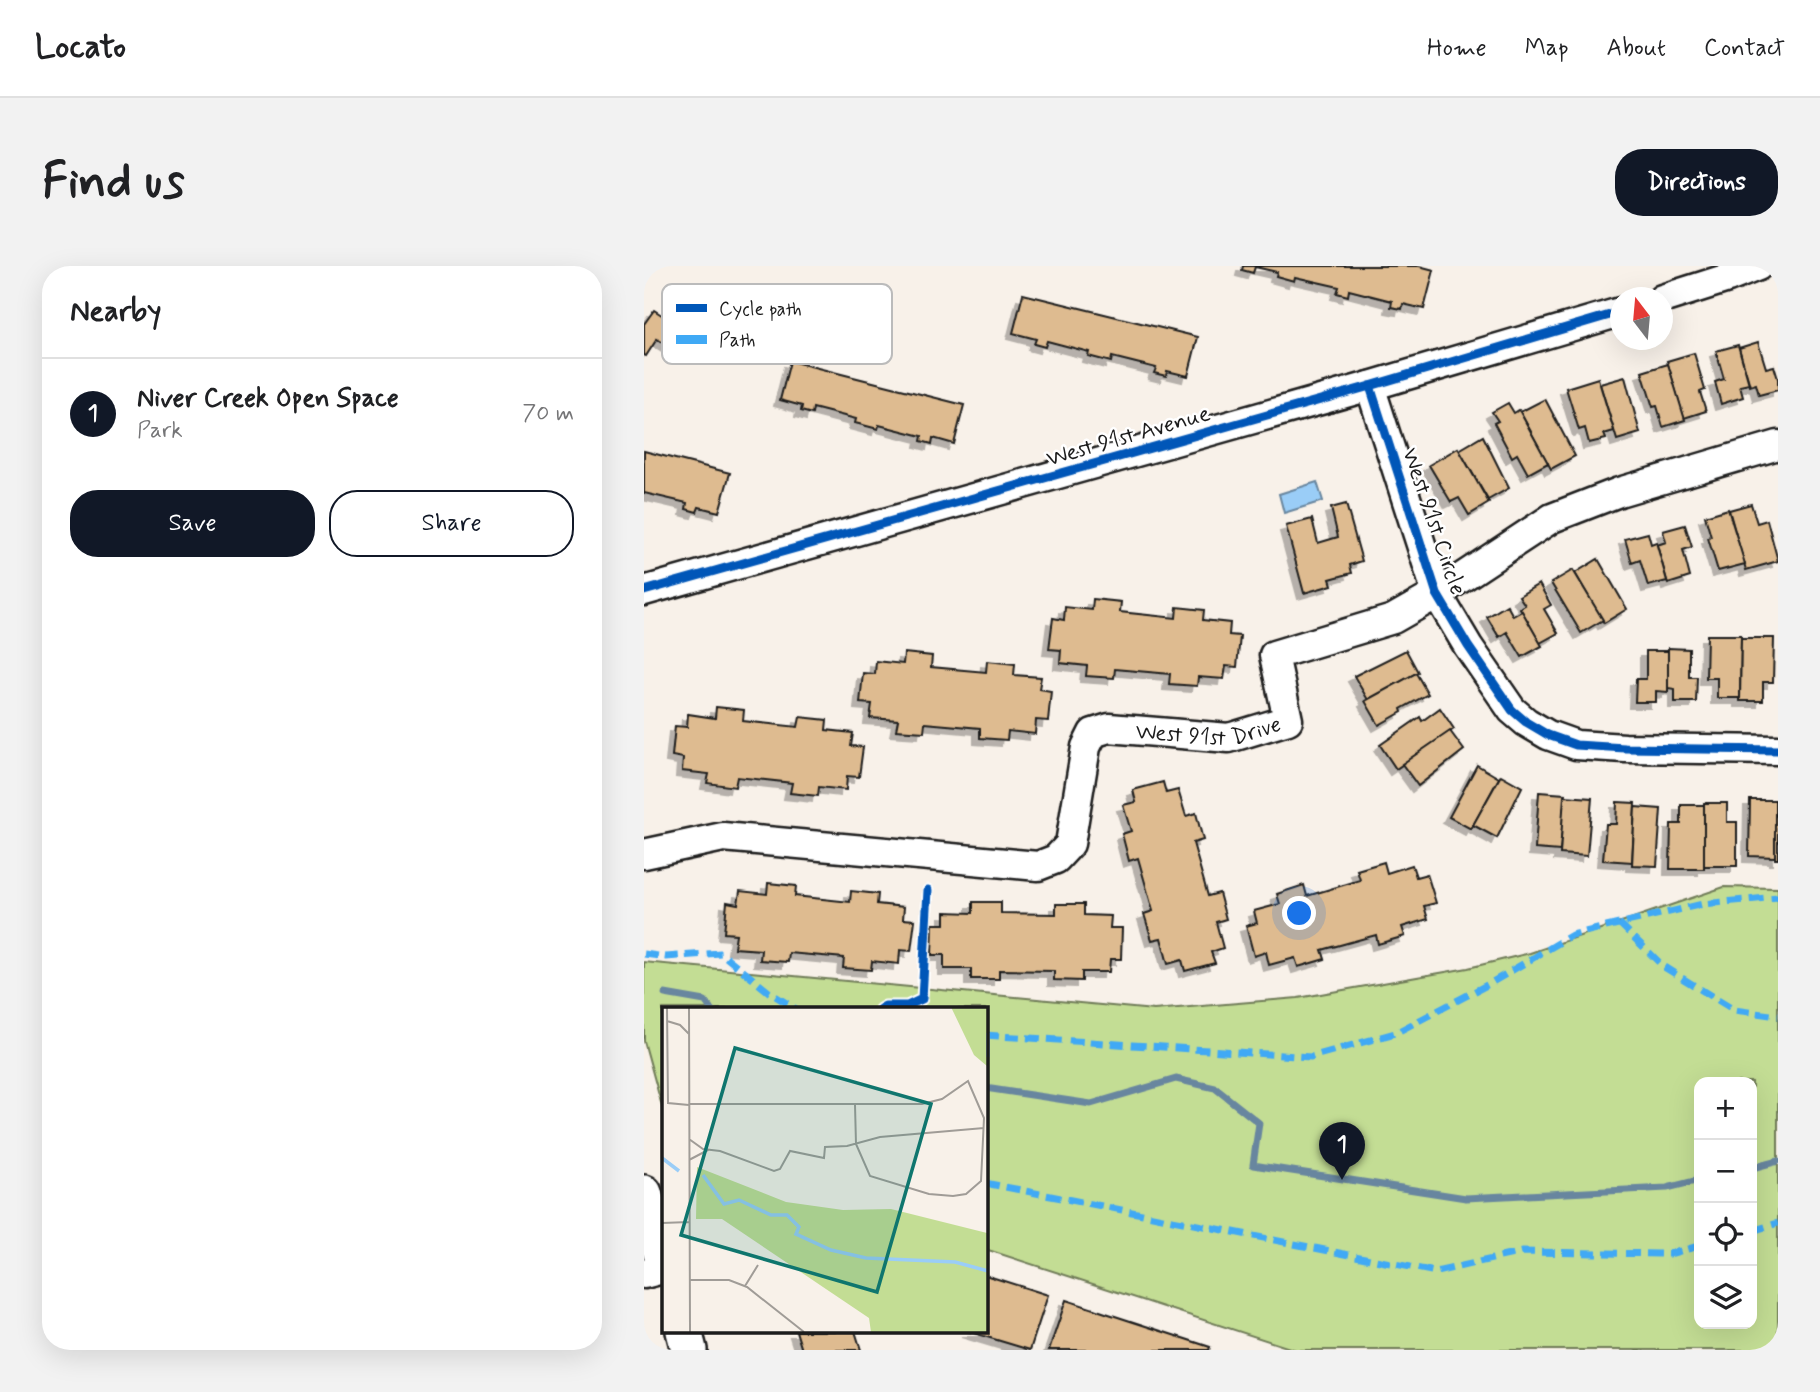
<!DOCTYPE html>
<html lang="en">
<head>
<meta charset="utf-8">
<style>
	body { margin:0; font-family:Mynerve,sans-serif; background:#f2f2f2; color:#202124 }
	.controls { position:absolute; right:21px; bottom:21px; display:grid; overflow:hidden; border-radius:14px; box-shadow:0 7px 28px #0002 }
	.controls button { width:63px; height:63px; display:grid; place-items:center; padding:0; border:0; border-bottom:2px solid #e0e0e0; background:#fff; color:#202124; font:35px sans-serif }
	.compass { position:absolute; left:966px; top:21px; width:63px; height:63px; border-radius:50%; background:#fff; box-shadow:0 7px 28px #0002; rotate:344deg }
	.you { position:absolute; left:656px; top:648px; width:24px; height:24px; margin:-18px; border:5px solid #fff; border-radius:50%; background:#1a73e8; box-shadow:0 0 0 10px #1a73e833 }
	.badge { display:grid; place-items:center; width:46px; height:46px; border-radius:50%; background:#111827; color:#fff; font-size:23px; font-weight:700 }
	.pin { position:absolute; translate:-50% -58px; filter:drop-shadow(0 2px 4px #0008) }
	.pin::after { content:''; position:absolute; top:37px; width:24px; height:21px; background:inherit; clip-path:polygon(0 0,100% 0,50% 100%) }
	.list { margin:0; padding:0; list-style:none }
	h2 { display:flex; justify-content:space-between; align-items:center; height:91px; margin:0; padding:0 28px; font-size:30px }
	h2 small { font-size:23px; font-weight:400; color:#757577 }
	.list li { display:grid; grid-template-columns:46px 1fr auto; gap:21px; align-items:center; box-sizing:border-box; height:112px; padding:0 28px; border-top:2px solid #e0e0e0 }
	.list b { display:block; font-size:26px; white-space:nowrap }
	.list p { margin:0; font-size:23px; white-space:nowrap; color:#757577 }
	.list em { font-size:23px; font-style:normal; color:#757577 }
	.actions { display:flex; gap:14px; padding:21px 28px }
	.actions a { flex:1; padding:16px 0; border:2px solid #111827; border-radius:28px; text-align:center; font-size:24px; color:#111827 }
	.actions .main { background:#111827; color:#fff }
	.icon { flex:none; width:38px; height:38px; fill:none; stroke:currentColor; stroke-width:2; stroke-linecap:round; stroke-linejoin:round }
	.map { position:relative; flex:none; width:1134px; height:1084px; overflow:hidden; border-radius:28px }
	header { display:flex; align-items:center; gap:42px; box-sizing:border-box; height:98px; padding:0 35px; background:#fff; border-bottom:2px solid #e0e0e0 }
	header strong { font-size:33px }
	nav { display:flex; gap:38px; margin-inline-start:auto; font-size:24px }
	.intro { display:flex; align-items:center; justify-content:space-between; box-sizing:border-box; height:168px; padding:0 42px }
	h1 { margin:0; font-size:49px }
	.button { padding:18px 32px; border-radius:28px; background:#111827; color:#fff; font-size:24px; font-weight:700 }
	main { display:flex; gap:42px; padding:0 42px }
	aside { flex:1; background:#fff; border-radius:28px; box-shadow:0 7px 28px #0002 }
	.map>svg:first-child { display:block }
</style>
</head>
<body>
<header>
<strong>Locato</strong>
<nav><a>Home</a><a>Map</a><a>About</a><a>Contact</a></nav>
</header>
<div class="intro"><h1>Find us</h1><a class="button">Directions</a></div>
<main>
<aside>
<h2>Nearby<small></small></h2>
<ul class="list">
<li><span class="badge">1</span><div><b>Niver Creek Open Space</b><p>Park</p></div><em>70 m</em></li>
</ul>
<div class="actions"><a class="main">Save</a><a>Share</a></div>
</aside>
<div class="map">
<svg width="1134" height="1084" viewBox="0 0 1134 1084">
	<defs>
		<filter id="shadow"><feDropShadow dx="-6" dy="6" stdDeviation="0" flood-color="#0004"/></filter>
	</defs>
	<rect width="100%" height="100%" fill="#f8f1e9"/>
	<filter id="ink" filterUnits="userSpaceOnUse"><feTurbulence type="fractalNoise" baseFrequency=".0143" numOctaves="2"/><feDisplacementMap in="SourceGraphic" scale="14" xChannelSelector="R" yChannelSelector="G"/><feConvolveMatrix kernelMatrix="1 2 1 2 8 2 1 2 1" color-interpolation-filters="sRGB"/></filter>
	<g filter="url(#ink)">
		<path fill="#c3dd94" stroke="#707c58" stroke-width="2" fill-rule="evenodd" d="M1080 621 1134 622V1084H652L341 983V743H19V844L0 775V696L510 744 654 732 824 702 886 687ZM1055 816H1108V1058H1055Z"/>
		<polygon fill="#9acdf7" stroke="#68869f" stroke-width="2" points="673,216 679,235 640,247 635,228"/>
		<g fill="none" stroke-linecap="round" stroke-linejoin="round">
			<g stroke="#68869f" stroke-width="7">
				<polyline points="21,728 61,735 67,743"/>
				<polyline points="341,822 447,838 532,813 571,822 615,857 609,899 822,932 1023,922 1055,914"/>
				<polyline points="1108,902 1134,895"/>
			</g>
		</g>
		<g fill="#debb90" stroke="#1c1c1c" stroke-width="2" filter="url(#shadow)">
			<polygon points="599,0 775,0 790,4 780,43 759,38 758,43 747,41 748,35 705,24 704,30 693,27 695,21 651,11 650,15 632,10 633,6 611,1 609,7 598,4"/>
			<polygon points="379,28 554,71 544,110 523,105 522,110 510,107 512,102 468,91 467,96 444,90 445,86 403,75 401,81 390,78 392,73 369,67"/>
			<polygon points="81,33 96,43 81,67 66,58 54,76 38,65 27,82 13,73 2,90 0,89 0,58 10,44 24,53 26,50 42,59 53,42 68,52"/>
			<polygon points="1114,76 1122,102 1130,100 1134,113 1134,124 1115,129 1112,118 1106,120 1095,82"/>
			<polygon points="1094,79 1105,118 1096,120 1099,131 1077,138 1071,116 1080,113 1072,85"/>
			<polygon points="1050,87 1061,124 1056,126 1062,145 1040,152 1023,95"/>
			<polygon points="146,95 320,139 310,178 289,172 288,178 277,175 278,170 235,159 234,163 211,157 212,153 169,142 168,148 157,145 158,140 136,134"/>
			<polygon points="1024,98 1041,154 1019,161 1013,140 1009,141 998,106"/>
			<polygon points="981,111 996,167 973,174 956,118"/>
			<polygon points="954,112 970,165 960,168 962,173 945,177 941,162 935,164 922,122"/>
			<polygon points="901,133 931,190 907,203 876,146"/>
			<polygon points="864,137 870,147 875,144 904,197 884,208 873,188 868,191 850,157 854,155 848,146"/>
			<polygon points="839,170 865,222 844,234 815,184"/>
			<polygon points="814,182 845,237 825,249 815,232 807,236 785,199"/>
			<polygon points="0,185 86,207 75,246 55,241 53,246 42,243 43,237 0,227"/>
			<polygon points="702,238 718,295 706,299 708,307 686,313 688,319 660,327 642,260 668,253 674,277 694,271 687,242"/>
			<polygon points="1107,238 1113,257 1123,254 1134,295 1102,304 1085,244"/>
			<polygon points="1084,243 1101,298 1074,305 1064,272 1067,271 1061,250"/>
			<polygon points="1041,259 1048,281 1039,284 1046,311 1024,318 1013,279 1022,276 1019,265"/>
			<polygon points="1004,267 1007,278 1012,276 1023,315 1004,320 996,294 988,297 981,273"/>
			<polygon points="954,293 983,343 960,357 931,307"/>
			<polygon points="929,304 959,354 937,367 907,317"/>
			<polygon points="895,318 907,339 900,343 914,367 896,377 876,342 881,339 875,330"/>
			<polygon points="449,333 477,336 476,346 532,352 533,341 560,344 559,354 586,357 585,369 596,370 593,401 582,400 580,413 554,411 553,420 525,418 526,408 471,403 470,412 442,410 443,400 416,397 417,384 405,383 409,352 420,354 421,341 448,344"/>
			<polygon points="863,339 869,350 878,345 898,380 878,391 863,366 855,371 843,351"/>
			<polygon points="1063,369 1097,369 1096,432 1073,432 1073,412 1062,412"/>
			<polygon points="1097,372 1130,372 1129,416 1119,416 1119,435 1096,435"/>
			<polygon points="1024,382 1045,383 1045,411 1053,411 1052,436 1031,436 1031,423 1024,422"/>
			<polygon points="762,384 774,406 724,434 710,410"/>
			<polygon points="1002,385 1024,385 1024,426 1012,425 1012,436 991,436 992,413 1002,413"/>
			<polygon points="260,387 288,390 287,401 342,406 343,395 371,398 370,409 397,411 395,423 407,425 404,455 392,454 391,468 364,465 363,474 336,472 336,462 281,457 280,466 252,464 254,454 226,452 228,438 216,437 219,407 231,408 232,395 259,398"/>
			<polygon points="772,407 784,428 757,443 758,446 735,459 721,435"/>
			<polygon points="72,441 100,444 99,455 154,461 156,451 183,454 182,464 209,467 207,480 219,481 215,511 203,510 202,524 175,521 174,530 146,527 148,517 93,511 91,521 63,517 65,508 38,505 39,492 28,490 31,460 43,461 44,448 71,452"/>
			<polygon points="796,442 810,463 752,503 736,479 776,451 778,455"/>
			<polygon points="806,465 820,484 774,520 758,498"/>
			<polygon points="833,499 855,512 827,563 805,551"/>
			<polygon points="857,509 878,521 853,572 829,559"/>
			<polygon points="519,516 522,527 534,524 542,550 552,547 559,574 549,577 564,630 575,627 582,653 572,656 579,682 567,686 571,697 541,705 538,694 524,698 517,672 508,674 500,648 509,645 494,592 485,595 478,568 487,565 479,539 492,536 489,524"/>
			<polygon points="895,526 921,528 916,585 891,583"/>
			<polygon points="920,530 948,532 943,590 916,588"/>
			<polygon points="1106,534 1131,534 1131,591 1105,590"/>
			<polygon points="973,536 991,537 988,596 959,594 962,558 972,558"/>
			<rect x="1131" y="536" width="3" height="57"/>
			<polygon points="1060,537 1083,537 1083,556 1093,556 1093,600 1060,600"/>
			<polygon points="1037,539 1060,539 1060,603 1026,603 1027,558 1037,558"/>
			<polygon points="991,541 1017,543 1013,600 988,599"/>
			<polygon points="740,596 743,607 768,599 772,611 783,608 792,637 780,640 784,653 758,661 761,670 734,678 732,669 678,684 681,693 654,701 651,692 625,699 622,686 610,690 602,660 613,657 610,645 636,638 633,628 660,619 663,630 716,614 713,604"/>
			<polygon points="124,617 152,620 151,630 206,636 207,625 234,628 233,638 260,641 259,653 271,654 267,685 256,684 255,698 228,695 227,704 199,702 200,692 145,687 144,696 116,694 117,684 90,682 92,668 80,667 83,636 94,638 96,625 123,628"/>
			<polygon points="329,636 357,636 357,647 412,648 412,638 440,638 440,649 467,650 466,662 478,662 477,693 466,693 465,706 438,706 438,715 410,714 410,705 355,704 355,713 327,713 327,703 300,703 300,689 288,689 289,658 301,658 301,646 329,647"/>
			<polygon points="341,1009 404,1029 386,1084 323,1065 341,1065"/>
			<polygon points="422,1034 566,1081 565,1084 405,1084"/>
			<polygon points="152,1065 211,1065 217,1084 158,1084"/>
		</g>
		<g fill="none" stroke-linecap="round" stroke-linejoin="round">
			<defs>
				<g id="minor">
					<polyline points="1018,33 1084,12 1114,0"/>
					<polyline points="726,120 793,328 824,380 868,444 882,456 904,469 932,479 981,482 1134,484"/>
					<polyline points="0,325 726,120 976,46"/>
					<path id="s1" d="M0 588 79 571 394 600 412 593 426 578 442 481 449 467 465 462 585 472 644 454 630 389 749 353 793 328 908 252 975 226 1134 179"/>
					<polyline points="0,1008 19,1003"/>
				</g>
				<g id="major">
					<polyline points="0,927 19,994"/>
					<polyline points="40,1065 45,1084"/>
				</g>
			</defs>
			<use href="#minor" stroke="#1c1c1c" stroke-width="33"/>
			<use href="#major" stroke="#1c1c1c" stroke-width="40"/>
			<use href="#minor" stroke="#fff" stroke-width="28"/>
			<use href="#major" stroke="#fff" stroke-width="35"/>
			<g stroke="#3fa9f5" stroke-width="7" stroke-dasharray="14 7" stroke-linecap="butt">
				<polyline points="975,657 1020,701 1090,744 1134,750"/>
				<polyline points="0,688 22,691 77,687 125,726 152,743"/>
				<polyline points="341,769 667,791 751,767 845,718 928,669 1059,638 1134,631"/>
				<polyline points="341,917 792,1006 878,986 1025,988 1055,980"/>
				<polyline points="1108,965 1134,957"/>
			</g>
			<defs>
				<g id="cycleway">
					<polyline points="726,120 793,328 824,380 868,444 882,456 904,469 932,479 981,482 1134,484"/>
					<polyline points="0,325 726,120 976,46"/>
					<polyline points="236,743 241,740 263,740 278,733 284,624"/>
				</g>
			</defs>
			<use href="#cycleway" stroke="#fff" stroke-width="13"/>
			<use href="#cycleway" stroke="#0057b8" stroke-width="9"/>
		</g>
	</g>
	<g text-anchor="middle" stroke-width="5" stroke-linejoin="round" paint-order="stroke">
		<g font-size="23" fill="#1c1c1c" stroke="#fff">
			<text transform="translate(484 169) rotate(-16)" y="8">West 91st Avenue</text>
			<text transform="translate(791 255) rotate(71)" y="8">West 91st Circle</text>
			<text dy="8" stroke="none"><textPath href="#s1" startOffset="668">West 91st Drive</textPath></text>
		</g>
	</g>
	<g transform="translate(18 741)">
		<rect width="326" height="326" fill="#f8f1e9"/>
		<path d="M289 0H325V59L312 48ZM35 160 124 195 181 203 229 202 325 226V325H209L207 311 60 212H34Z" fill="#c3dd94"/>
		<path fill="none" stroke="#9acdf7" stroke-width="3.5" d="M326 26V50M0 151 17 164M41 168 62 197 77 193 109 208H125L137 220 134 227 169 243 204 251 293 255 326 264"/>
		<path fill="none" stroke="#a09c97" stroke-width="2" d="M5 0 6 96 27 98M27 0 28 325M5 14 18 18 27 27M27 97H260L280 92 306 74 322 111 319 174 304 187 291 189 267 187 208 169 194 137 193 98M27 132 41 142 58 144 112 164 118 162 128 144 162 151 163 140 185 139 218 130 322 121M27 153 46 143M0 216 27 215M27 273H67L85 280 142 325M83 279 96 258"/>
		<path fill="#0f766e" fill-opacity="0.15" stroke="#0f766e" stroke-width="3.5" d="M73 41 269 97 215 285 19 228Z"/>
		<rect width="326" height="326" fill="none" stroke="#1c1c1c" stroke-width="3.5"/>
	</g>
	<rect x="18" y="18" width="230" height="80" rx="10" fill="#fff" stroke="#bbb" stroke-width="2"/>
	<rect x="32" y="38" width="31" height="8" fill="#0057b8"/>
	<rect x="32" y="69" width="31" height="9" fill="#3fa9f5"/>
	<g font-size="19" fill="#1c1c1c">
		<text x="75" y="49">Cycle path</text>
		<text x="75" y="80">Path</text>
	</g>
</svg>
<div class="controls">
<button>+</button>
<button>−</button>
<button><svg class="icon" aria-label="locate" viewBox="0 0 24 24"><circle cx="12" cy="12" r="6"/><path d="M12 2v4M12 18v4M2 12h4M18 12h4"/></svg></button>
<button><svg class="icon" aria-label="layers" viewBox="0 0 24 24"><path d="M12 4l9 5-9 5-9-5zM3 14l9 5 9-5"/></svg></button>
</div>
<svg class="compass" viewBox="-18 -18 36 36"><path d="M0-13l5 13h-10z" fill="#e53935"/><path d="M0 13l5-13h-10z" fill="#757577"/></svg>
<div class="you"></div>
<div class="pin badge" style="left:698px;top:914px">1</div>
</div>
</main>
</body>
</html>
